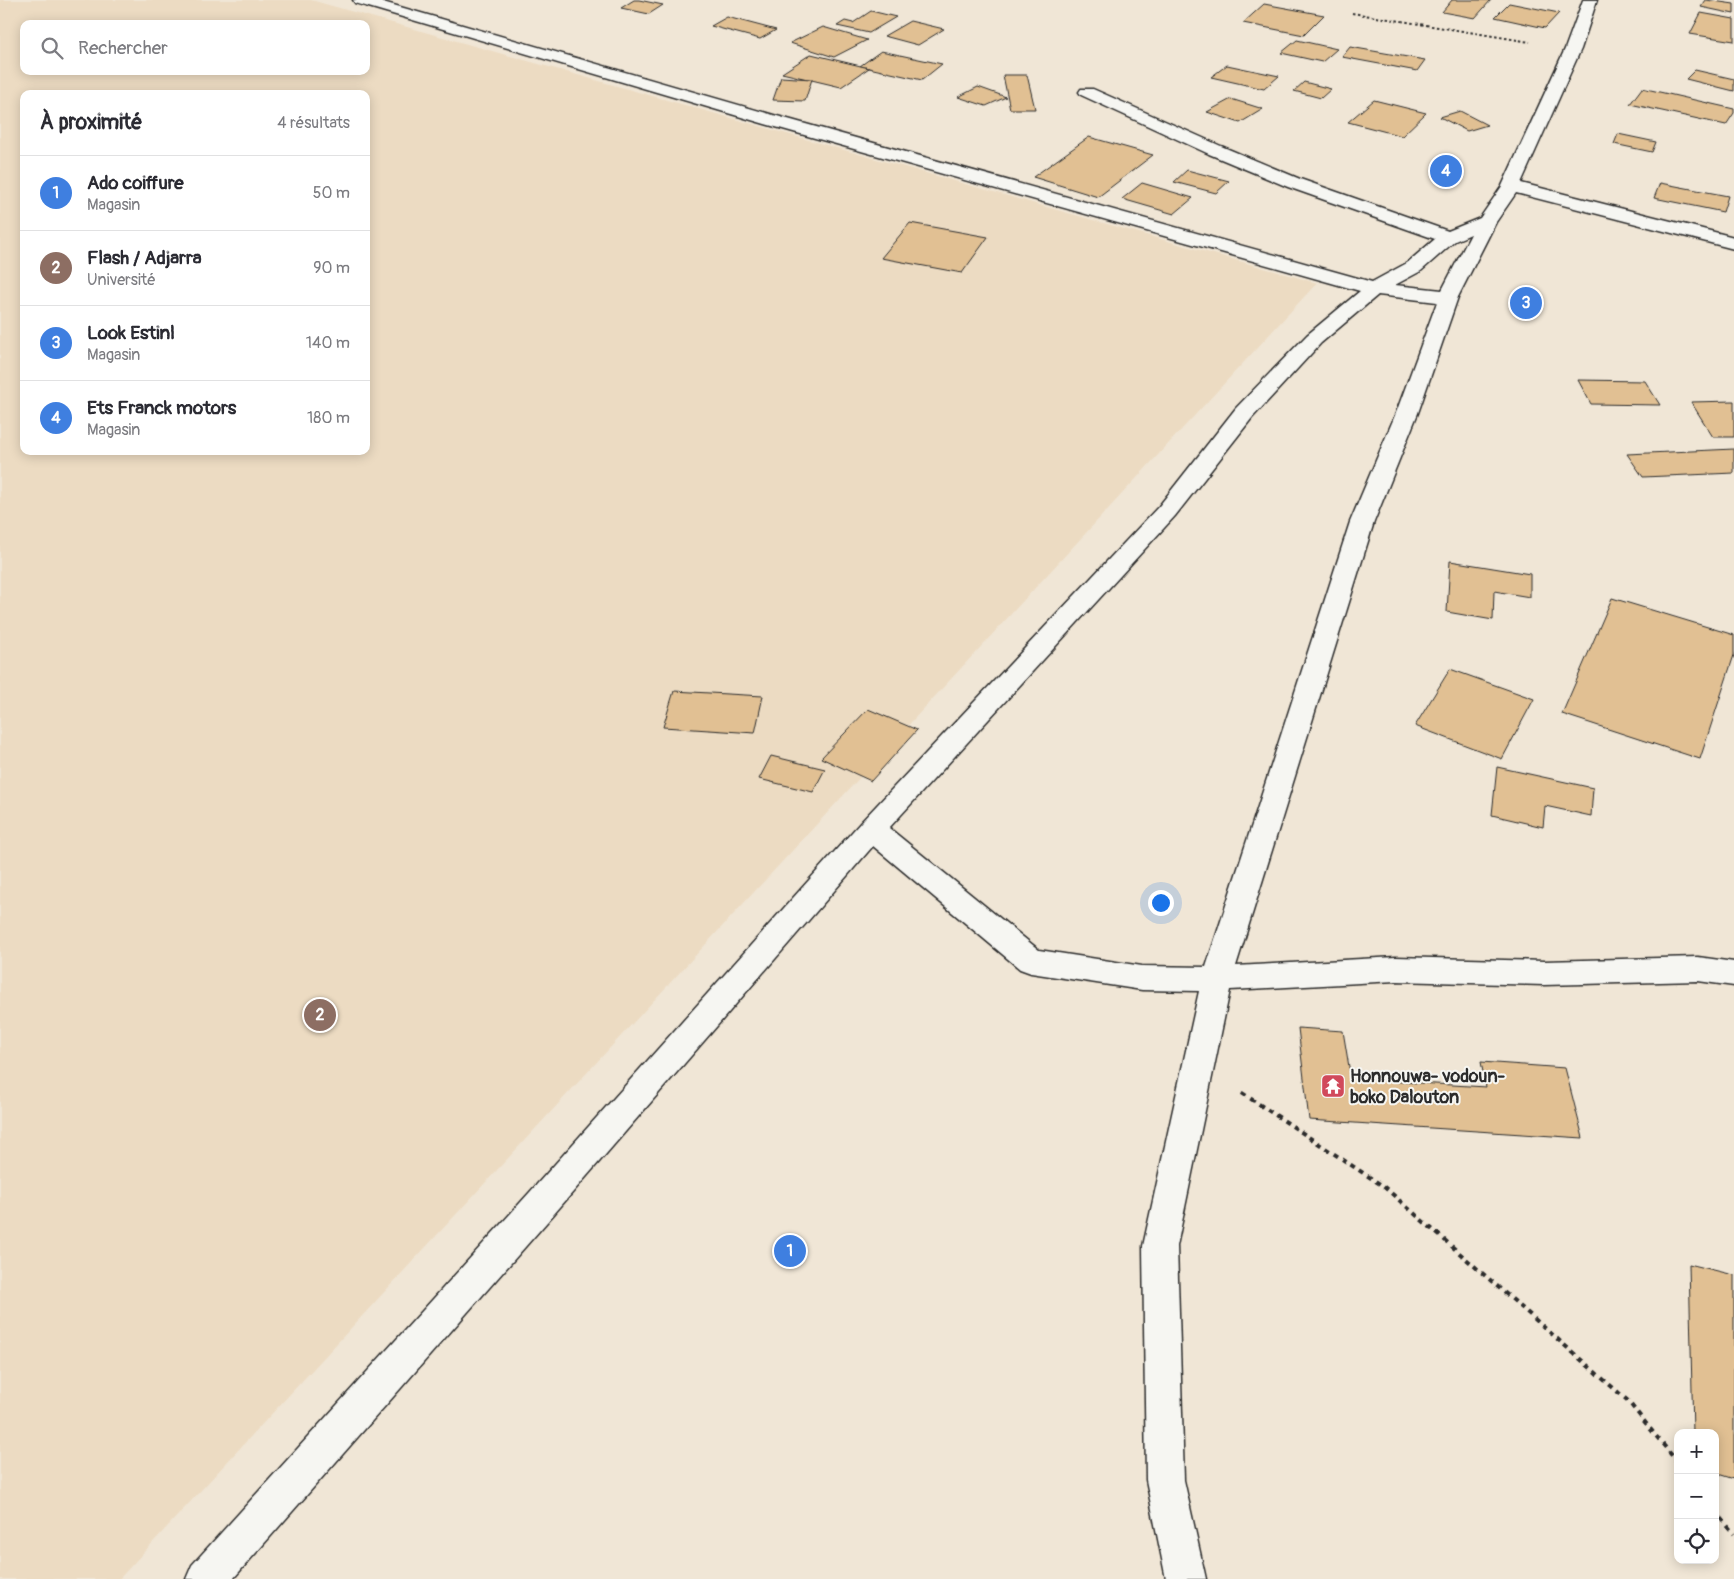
<!DOCTYPE html>
<html lang="fr">
<head>
<meta charset="utf-8">
<style>
	body { margin:0; font-family:Pangolin,sans-serif; background:#f2f2f3; color:#2b2b33 }
	.controls { position:absolute; right:15px; bottom:15px; display:grid; overflow:hidden; border-radius:10px; box-shadow:0 2px 12px #0003 }
	.controls button { width:45px; height:45px; display:grid; place-items:center; padding:0; border:0; border-bottom:1px solid #e1e1e2; background:#fff; color:#2b2b33; font:25px sans-serif }
	.you { position:absolute; left:1160px; top:902px; width:18px; height:18px; margin:-12px; border:4px solid #fff; border-radius:50%; background:#1a73e8; box-shadow:0 0 0 8px #1a73e833 }
	.badge { display:grid; place-items:center; width:32px; height:32px; border-radius:50%; background:#db2777; color:#fff; font-size:16px; font-weight:700 }
	.pin { position:absolute; translate:-50% -50%; border:2px solid #fff; box-shadow:0 1px 5px #0006 }
	.list { margin:0; padding:0; list-style:none }
	h2 { display:flex; justify-content:space-between; align-items:center; height:65px; margin:0; padding:0 20px; font-size:21px }
	h2 small { font-size:16px; font-weight:400; color:#7c7c81 }
	.list li { display:grid; grid-template-columns:32px 1fr auto; gap:15px; align-items:center; box-sizing:border-box; height:75px; padding:0 20px; border-top:1px solid #e1e1e2 }
	.list b { display:block; font-size:19px; white-space:nowrap }
	.list p { margin:0; font-size:16px; white-space:nowrap; color:#7c7c81 }
	.list em { font-size:16px; font-style:normal; color:#7c7c81 }
	.icon { flex:none; width:28px; height:28px; fill:none; stroke:currentColor; stroke-width:2; stroke-linecap:round; stroke-linejoin:round }
	.map { position:relative; flex:none; width:1734px; height:1579px; overflow:hidden }
	.search { position:absolute; background:#fff; box-shadow:0 2px 12px #0003; left:20px; top:20px; width:350px; height:55px; display:flex; align-items:center; gap:12px; box-sizing:border-box; padding:0 18px; border-radius:10px; color:#7c7c81; font-size:19px }
	.panel { position:absolute; background:#fff; box-shadow:0 2px 12px #0003; left:20px; top:90px; width:350px; height:365px; border-radius:10px }
	.map>svg:first-child { display:block }
</style>
</head>
<body>
<div class="map">
<svg width="1734" height="1579" viewBox="0 0 1734 1579">
	<rect width="100%" height="100%" fill="#f0e6d6"/>
	<filter id="ink" filterUnits="userSpaceOnUse"><feTurbulence type="fractalNoise" baseFrequency=".02" numOctaves="2"/><feDisplacementMap in="SourceGraphic" scale="10" xChannelSelector="R" yChannelSelector="G"/><feConvolveMatrix kernelMatrix="1 2 1 2 8 2 1 2 1" color-interpolation-filters="sRGB"/></filter>
	<g filter="url(#ink)">
		<path fill="#ecdbc2" fill-rule="evenodd" d="M0 0H311L1317 283 119 1579H0ZM24 24H366V71H24ZM24 94H366V451H24Z"/>
		<g fill="#e1c093" stroke="#2b2b2b">
			<polygon points="634,0 639,0 663,5 649,14 621,8"/>
			<polygon points="1452,0 1491,0 1475,18 1442,12"/>
			<polygon points="1706,0 1734,4 1734,14 1701,7"/>
			<polygon points="1509,3 1559,13 1545,28 1495,17"/>
			<polygon points="1264,4 1324,15 1304,35 1243,23"/>
			<polygon points="871,11 896,17 869,33 837,26 845,21 853,23"/>
			<polygon points="1701,13 1734,19 1734,41 1690,34"/>
			<polygon points="727,17 776,30 760,39 711,26"/>
			<polygon points="910,21 944,29 918,45 884,36"/>
			<polygon points="823,27 867,40 834,57 790,43"/>
			<polygon points="1297,40 1337,49 1322,62 1281,53"/>
			<polygon points="1350,47 1425,60 1417,71 1342,57"/>
			<polygon points="881,51 942,64 922,80 860,66"/>
			<polygon points="811,54 869,68 841,87 782,73"/>
			<polygon points="1227,65 1279,76 1264,89 1211,77"/>
			<polygon points="1695,70 1734,79 1734,91 1686,79"/>
			<polygon points="1003,75 1027,75 1035,109 1010,109"/>
			<polygon points="781,77 812,79 805,101 773,100"/>
			<polygon points="1304,82 1331,89 1321,98 1294,91"/>
			<polygon points="978,87 1006,97 986,106 958,97"/>
			<polygon points="1642,88 1734,109 1734,113 1726,125 1630,104"/>
			<polygon points="1231,99 1263,109 1240,123 1207,112"/>
			<polygon points="1374,100 1426,113 1402,136 1348,122"/>
			<polygon points="1460,111 1487,125 1467,131 1440,117"/>
			<polygon points="1618,134 1656,142 1652,152 1614,144"/>
			<polygon points="1089,137 1153,155 1098,197 1033,177"/>
			<polygon points="1187,170 1229,181 1216,193 1174,182"/>
			<polygon points="1142,183 1193,198 1174,214 1122,199"/>
			<polygon points="1660,183 1728,196 1723,212 1654,198"/>
			<polygon points="910,223 988,237 962,273 881,258"/>
			<polygon points="1578,380 1645,381 1660,405 1591,404"/>
			<polygon points="1734,401 1734,437 1713,437 1691,402"/>
			<polygon points="1734,449 1734,473 1643,477 1627,454"/>
			<polygon points="1450,561 1530,574 1530,597 1494,591 1493,620 1447,612"/>
			<polygon points="1612,598 1734,635 1734,655 1700,759 1562,714"/>
			<polygon points="1450,669 1534,699 1502,759 1415,726"/>
			<polygon points="674,691 763,696 755,733 663,727"/>
			<polygon points="868,709 917,730 871,781 821,758"/>
			<polygon points="771,756 825,769 813,792 759,779"/>
			<polygon points="1497,767 1593,788 1591,816 1545,806 1543,827 1492,815"/>
			<polygon points="1298,1028 1343,1031 1351,1079 1486,1087 1481,1062 1565,1068 1583,1138 1309,1120"/>
			<polygon points="1689,1264 1734,1275 1734,1479 1715,1473 1715,1433 1693,1433"/>
		</g>
		<g fill="none" stroke-linecap="round" stroke-linejoin="round">
			<defs>
				<path id="street" d="M353 0H376L777 116 1372 282 1407 263 1435 239 1288 187 1209 154 1081 95 1079 92 1081 89H1093L1221 146 1300 179 1448 231 1480 218 1502 186 1565 49 1583 0H1597L1581 49 1521 183 1734 237V249L1516 193 1496 222 1458 297 1418 413 1374 522 1236 966 1396 957 1544 961 1698 957 1734 962V986L1698 981 1544 985 1396 981 1230 990 1177 1246 1184 1480 1206 1579H1166L1146 1480 1143 1246 1199 991 1142 990 1031 973 1020 969 873 846 554 1214 233 1579H186L192 1565 530 1192 861 822 1159 506 1236 408 1307 335 1360 291 765 124 355 3ZM1471 234 1442 290 1395 285 1421 271 1455 241ZM1378 295 1437 302 1396 413 1350 522 1206 967 1142 966 1039 950 889 828 1175 516 1252 418 1321 343Z"/>
			</defs>
			<use href="#street" stroke="#2b2b2b" stroke-width="3"/>
			<polyline stroke="#2b2b2b" stroke-width="2" stroke-dasharray="2.5 2.5" stroke-linecap="butt" points="1352,13 1530,42"/>
			<g stroke="#2b2b2b" stroke-width="4" stroke-dasharray="5 5" stroke-linecap="butt">
				<polyline points="1242,1093 1383,1186 1627,1400 1678,1463"/>
				<polyline points="1715,1510 1734,1534"/>
			</g>
			<use href="#street" fill="#f6f6f2" fill-rule="evenodd"/>
		</g>
	</g>
	<defs>
		<symbol id="temple-square" viewBox="-11 -11 22 22"><rect x="-9" y="-9" width="18" height="18" rx="4" fill="#d1495b" stroke="#f6f6f2"/><path d="M0-6L5-2H3V0L6.5 2.5H4V6H1.5V3h-3V6H-4V2.5H-6.5L-3 0V-2H-5Z" fill="#fff"/></symbol>
	</defs>
	<g fill-rule="evenodd">
		<use href="#temple-square" x="1319" y="1072" width="28" height="28"/>
	</g>
	<g text-anchor="middle" stroke-width="4" stroke-linejoin="round" paint-order="stroke">
		<g font-size="18" font-weight="bold" fill="#2b2b2b" stroke="#f6f6f2" text-anchor="start">
			<text x="1350" y="1082">Honnouwa- vodoun-<tspan x="1350" dy="21">boko Dalouton</tspan></text>
		</g>
	</g>
</svg>
<div class="controls">
<button>+</button>
<button>−</button>
<button><svg class="icon" aria-label="locate" viewBox="0 0 24 24"><circle cx="12" cy="12" r="6"/><path d="M12 2v4M12 18v4M2 12h4M18 12h4"/></svg></button>
</div>
<div class="you"></div>
<div class="pin badge" style="left:790px;top:1251px;background:#3f7fe0">1</div>
<div class="pin badge" style="left:320px;top:1015px;background:#8d6e63">2</div>
<div class="pin badge" style="left:1526px;top:303px;background:#3f7fe0">3</div>
<div class="pin badge" style="left:1446px;top:171px;background:#3f7fe0">4</div>
<div class="search"><svg class="icon" aria-label="search" viewBox="0 0 24 24"><circle cx="10" cy="10" r="6"/><path d="M15 15l6 6"/></svg>Rechercher</div>
<section class="panel">
<h2>À proximité<small>4 résultats</small></h2>
<ul class="list">
<li><span class="badge" style="background:#3f7fe0">1</span><div><b>Ado coiffure</b><p>Magasin</p></div><em>50 m</em></li>
<li><span class="badge" style="background:#8d6e63">2</span><div><b>Flash / Adjarra</b><p>Université</p></div><em>90 m</em></li>
<li><span class="badge" style="background:#3f7fe0">3</span><div><b>Look Estinl</b><p>Magasin</p></div><em>140 m</em></li>
<li><span class="badge" style="background:#3f7fe0">4</span><div><b>Ets Franck motors</b><p>Magasin</p></div><em>180 m</em></li>
</ul>
</section>
</div>
</body>
</html>
